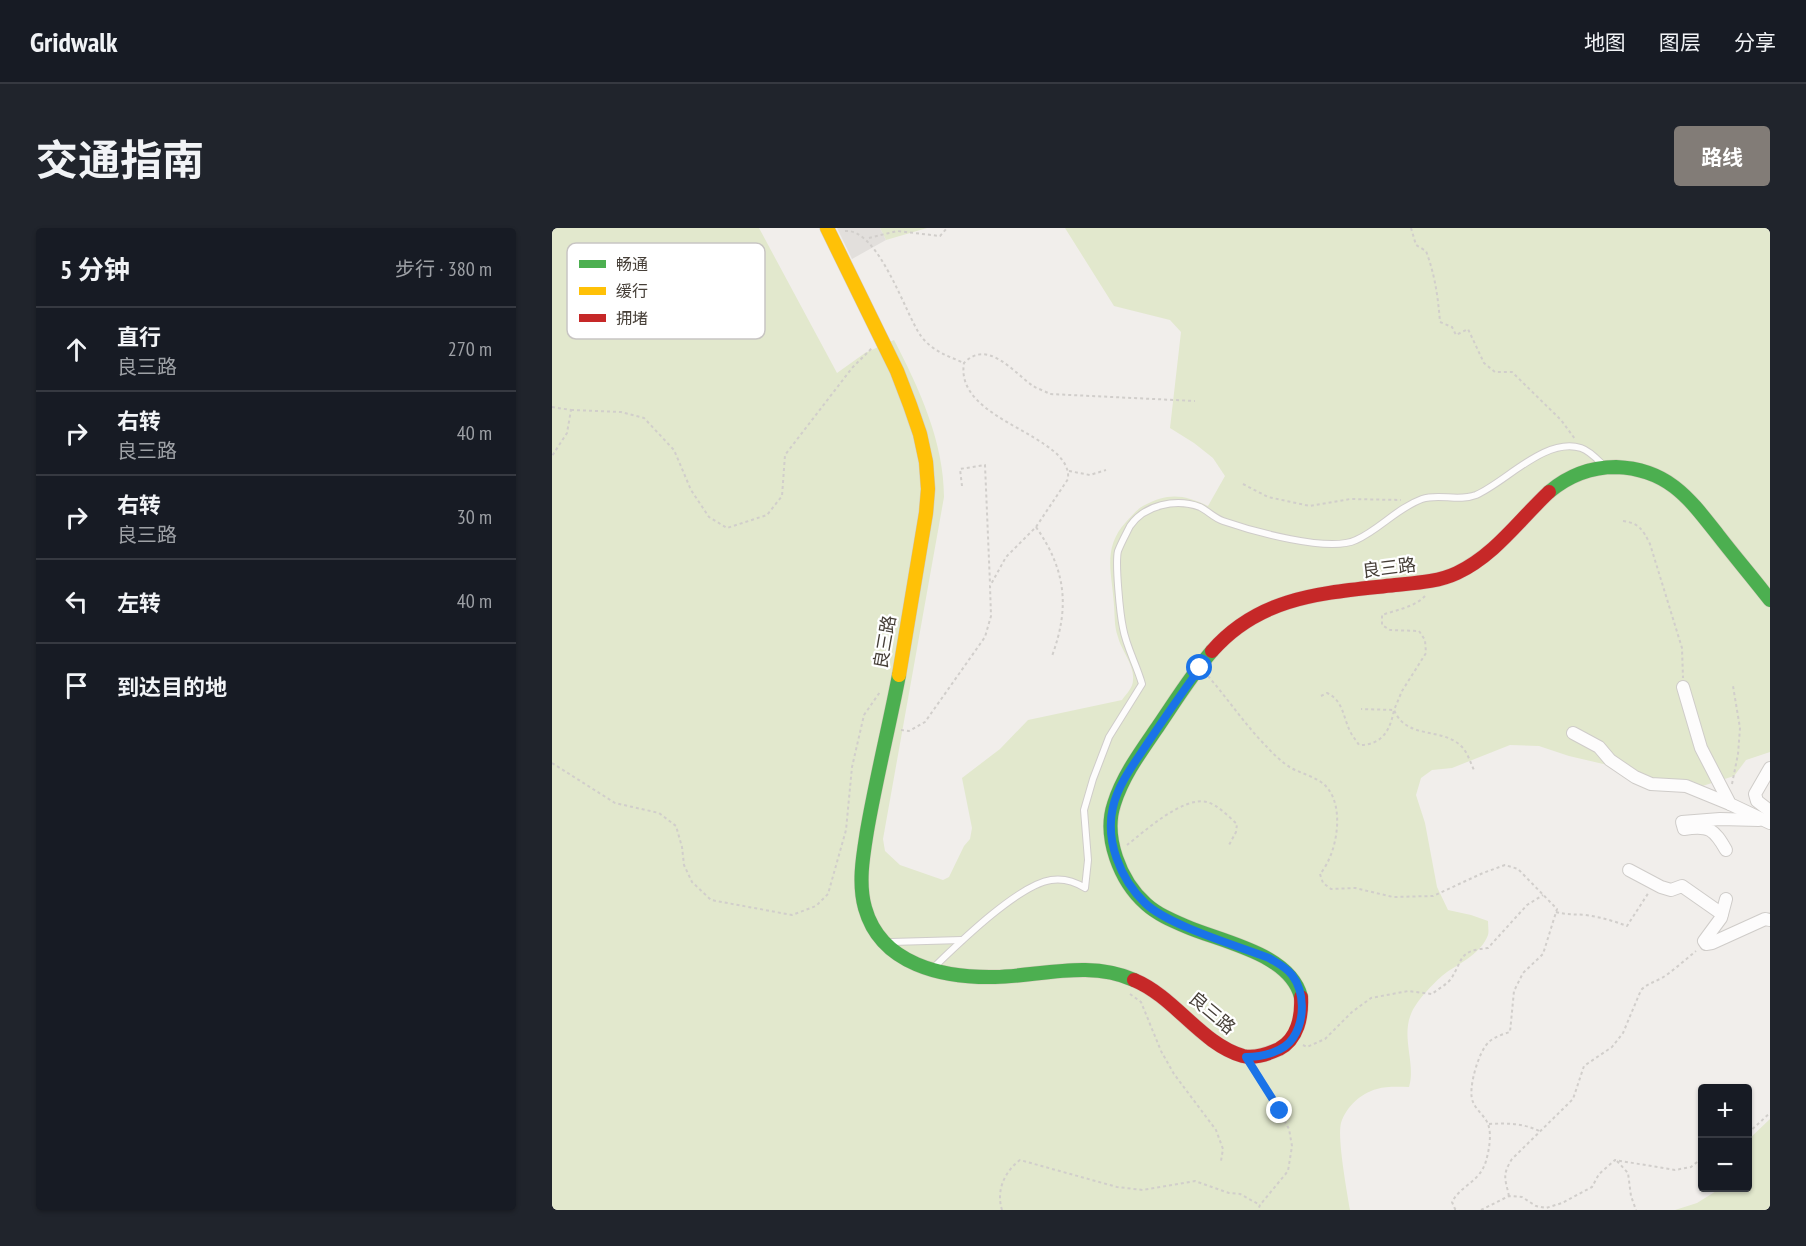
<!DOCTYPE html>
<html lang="zh">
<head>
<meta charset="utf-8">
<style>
	body { margin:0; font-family:"PT Sans Narrow","Noto Sans SC",sans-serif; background:#20242c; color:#f1f3f6 }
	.controls { position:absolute; right:18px; bottom:18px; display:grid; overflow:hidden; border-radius:6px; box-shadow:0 2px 4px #0004 }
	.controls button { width:54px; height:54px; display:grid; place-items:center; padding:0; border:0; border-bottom:2px solid #363941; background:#171b24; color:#f1f3f6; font:30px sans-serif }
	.stop { position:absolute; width:18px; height:18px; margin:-14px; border:4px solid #1a73e8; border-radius:50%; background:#fff }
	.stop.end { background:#1a73e8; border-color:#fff; box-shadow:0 2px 6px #0008 }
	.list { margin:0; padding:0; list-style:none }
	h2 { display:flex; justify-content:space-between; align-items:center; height:78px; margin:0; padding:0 24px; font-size:26px }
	h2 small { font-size:20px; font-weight:400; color:#9ea1a6 }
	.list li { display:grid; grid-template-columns:39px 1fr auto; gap:18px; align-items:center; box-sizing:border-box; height:84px; padding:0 24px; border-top:2px solid #363941 }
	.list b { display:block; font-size:22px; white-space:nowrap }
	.list p { margin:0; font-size:20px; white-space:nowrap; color:#9ea1a6 }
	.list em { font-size:20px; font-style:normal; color:#9ea1a6 }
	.icon { flex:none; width:33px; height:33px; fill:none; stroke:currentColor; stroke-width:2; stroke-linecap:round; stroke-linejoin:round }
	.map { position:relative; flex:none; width:1218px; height:982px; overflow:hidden; border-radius:6px }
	header { display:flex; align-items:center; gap:36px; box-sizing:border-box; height:84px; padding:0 30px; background:#171b24; border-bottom:2px solid #363941 }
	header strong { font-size:28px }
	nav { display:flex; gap:33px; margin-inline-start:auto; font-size:21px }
	.intro { display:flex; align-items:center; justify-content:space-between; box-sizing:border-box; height:144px; padding:0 36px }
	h1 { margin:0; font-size:42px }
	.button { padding:15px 27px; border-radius:6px; background:#827c77; color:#fff; font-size:21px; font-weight:700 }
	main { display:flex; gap:36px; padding:0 36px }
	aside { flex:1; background:#171b24; border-radius:6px; box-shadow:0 2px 4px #0004 }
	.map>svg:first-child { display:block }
</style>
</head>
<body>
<header>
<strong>Gridwalk</strong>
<nav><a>地图</a><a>图层</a><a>分享</a></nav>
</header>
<div class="intro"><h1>交通指南</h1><a class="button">路线</a></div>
<main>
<aside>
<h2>5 分钟<small>步行 · 380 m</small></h2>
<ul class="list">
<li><svg class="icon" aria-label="ahead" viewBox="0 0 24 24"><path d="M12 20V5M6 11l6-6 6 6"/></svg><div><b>直行</b><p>良三路</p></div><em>270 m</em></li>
<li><svg class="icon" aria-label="right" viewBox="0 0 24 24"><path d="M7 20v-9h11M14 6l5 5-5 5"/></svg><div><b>右转</b><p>良三路</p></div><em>40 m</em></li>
<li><svg class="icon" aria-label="right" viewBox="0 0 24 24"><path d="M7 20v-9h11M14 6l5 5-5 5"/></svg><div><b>右转</b><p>良三路</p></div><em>30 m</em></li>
<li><svg class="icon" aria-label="left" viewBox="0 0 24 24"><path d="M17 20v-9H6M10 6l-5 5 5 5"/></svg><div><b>左转</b></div><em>40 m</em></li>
<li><svg class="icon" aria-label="arrive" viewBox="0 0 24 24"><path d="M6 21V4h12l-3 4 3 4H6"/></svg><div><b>到达目的地</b></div></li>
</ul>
</aside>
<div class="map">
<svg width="1218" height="982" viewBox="0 0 1218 982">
	<rect width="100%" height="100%" fill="#f1eeeb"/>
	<g fill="#e2e8cd">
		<path d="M0 0H207L285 145 313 125 342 112C367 160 392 214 392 269L331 611 333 623 348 637 391 652 397 649 412 618 418 611 420 600 410 550 448 521 476 492 570 472C574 466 581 460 581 452 583 438 569 422 566 409 562 398 563 388 562 377 560 345 550 320 574 294 579 289 584 282 591 278 616 265 630 266 656 278L673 248 661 230 642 215 618 200 629 104 618 92 562 78 513 0H1218V524L1194 532 1182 548 1141 561 1112 558 1077 542 1017 528 987 518 958 517 900 540 880 542 869 550 864 567 873 595 885 659 896 682 919 687 936 693C936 697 937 704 936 707 930 724 909 735 895 744 884 752 864 773 859 786 849 810 864 836 857 859 847 859 835 858 825 861 809 865 794 879 789 895 785 910 795 964 798 982H0Z"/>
		<polygon points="328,0 375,0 334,12"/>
		<polygon points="1218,891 1218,982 1123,982 1145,975 1169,960 1196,960 1196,912"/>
	</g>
	<polygon fill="#e2dfdc" points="285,0 328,0 334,12 300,31"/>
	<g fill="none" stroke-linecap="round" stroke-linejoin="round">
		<defs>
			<g id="lane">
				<polyline points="339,714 410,712"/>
				<path d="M381 740C406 716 466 657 499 652 512 650 522 653 533 660L536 632 532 582 541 551 557 509 590 456C585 438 574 418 571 400 568 386 563 335 566 323 569 315 574 306 578 298 592 277 624 270 648 279 656 283 662 290 671 293 700 303 777 325 804 312 827 302 845 280 870 271 887 265 906 274 924 267 954 254 993 209 1029 220 1038 223 1045 231 1051 237"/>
			</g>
			<g id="street">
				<polyline points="1131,459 1149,520 1178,576 1218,595"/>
				<polyline points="1021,505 1047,519 1058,532 1083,549 1099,556 1134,558 1178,576"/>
				<polyline points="1218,540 1203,566 1205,573 1218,583"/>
				<path d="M1174 622C1162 601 1157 597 1132 601L1130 594 1168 591 1207 592"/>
				<polyline points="1077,642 1109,659 1119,662 1130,658 1170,686"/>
				<polyline points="1174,671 1169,690 1152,713 1154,716 1160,715 1213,691 1218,692"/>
			</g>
			<g id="fast">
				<path d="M997 264C1016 248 1039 239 1064 239 1116 241 1137 270 1166 307 1183 329 1201 350 1218 372"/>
				<path d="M660 423C640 446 624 472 607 497 590 522 571 547 562 576 551 609 568 653 594 676 605 686 619 692 633 698 669 714 738 725 749 769"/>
				<path d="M347 447C337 499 324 551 315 603 311 628 306 655 313 680 329 737 391 750 443 749 489 748 537 732 582 752"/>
			</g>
			<polyline id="slow" points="275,0 345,143 358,177 368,206 374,234 376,261 374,285 347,447"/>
			<g id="jam">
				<path d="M660 423C709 367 773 365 843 357 863 355 886 354 905 345 943 327 967 292 997 264"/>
				<path d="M582 752C623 769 649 816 691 828 703 831 716 826 727 821 746 811 750 788 749 769"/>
			</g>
		</defs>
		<use href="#lane" stroke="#cfccc9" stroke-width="8"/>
		<use href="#street" stroke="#cfccc9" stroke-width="14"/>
		<use href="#fast" stroke="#d2c8ba" stroke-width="15"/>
		<use href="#slow" stroke="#d2c8ba" stroke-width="15"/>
		<use href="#jam" stroke="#d2c8ba" stroke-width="15"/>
		<g stroke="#d1cecb" stroke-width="2" stroke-dasharray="3 3" stroke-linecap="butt">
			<path d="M859 0 864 17 874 23C883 47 886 69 888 94L900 99 904 107 916 101 932 135 943 144H960L1009 192 1023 211"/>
			<path d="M293 3C327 0 354 88 369 108 380 123 396 128 412 135"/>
			<polyline points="317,10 345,3 388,8 395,0"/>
			<polyline points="0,179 19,182 15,205 0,228"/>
			<polyline points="19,182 69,184 92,190 122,222 139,262 157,289 175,300 215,287 230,268 233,227 300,140 320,120"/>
			<polyline points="517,243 538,247 554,242"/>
			<polyline points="691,256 716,269 758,278 798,271 849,272"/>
			<polyline points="410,258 408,241 433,237 438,356"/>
			<path d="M1071 293C1087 295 1091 302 1098 316L1130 420 1131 450"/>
			<path d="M484 299C514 342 518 379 500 428"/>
			<path d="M873 368C863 379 844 382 830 387V397L838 402 867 403 873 412 874 425 850 463 842 482C855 513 892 498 911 520 916 526 919 536 922 542"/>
			<path d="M656 448C676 471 694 498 715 519 721 526 731 535 739 540 749 545 760 548 769 554 795 572 786 625 768 646L771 655 779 661 803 660 841 669 881 668 931 645 953 637 966 641 1005 681 991 726 971 745 962 763 958 804C951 806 942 809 937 814 927 822 915 862 921 874 924 882 933 888 936 896 940 907 937 922 934 933 928 954 909 957 900 974L903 981 907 982"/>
			<path d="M769 468 775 465C791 472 791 489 798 503 800 508 804 512 807 517 830 517 838 503 842 482L809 481"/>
			<path d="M349 502 357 503 373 494 433 409 439 388 438 358 454 329 484 299 516 251C521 206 402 194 412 135 436 110 462 145 481 158 486 161 493 163 498 166L643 173"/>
			<polyline points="0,535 63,575 107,585 124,598 130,619 132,637 140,654 159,672 240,687 264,678 276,666 294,602 300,539 312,487 328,464"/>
			<polyline points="1180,556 1186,526 1188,500 1181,458"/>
			<path d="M575 617C593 603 631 568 655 574 666 577 676 588 685 596L684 604 677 617"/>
			<path d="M1004 684C1015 687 1023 686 1033 687 1048 689 1062 693 1075 698L1097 664"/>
			<polyline points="578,766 589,774 609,823 622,846 664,902 671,921 669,933"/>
			<path d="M751 817 755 819 773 811 800 784 819 770 856 763 880 766C886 761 894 757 899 751 912 730 906 723 936 720L975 677 991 667"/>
			<polyline points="702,841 717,863 737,901 740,918 736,943 708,977 706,982"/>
			<path d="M937 896C956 895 972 895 989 904"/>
			<polyline points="1196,905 1218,885"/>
			<polyline points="1065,933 1076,945 1079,968 1084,982"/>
			<path d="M957 968C953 950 950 947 960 931L1021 871 1032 838 1060 819 1071 805 1089 762C1095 756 1102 754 1110 750 1122 742 1133 732 1144 723"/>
			<path d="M450 982C444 963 452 944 468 932L565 959 591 962 643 953 677 965 688 966 708 977"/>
			<polyline points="929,982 957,968 970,969 984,978 994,980 1010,975 1040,959 1047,946 1063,932 1123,942 1139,939 1150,930"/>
		</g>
		<use href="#lane" stroke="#fdfcfc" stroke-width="6"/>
		<use href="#street" stroke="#fdfcfc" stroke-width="12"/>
		<use href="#fast" stroke="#4caf50" stroke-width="14"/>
		<use href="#slow" stroke="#ffc107" stroke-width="14"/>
		<use href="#jam" stroke="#c62828" stroke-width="14"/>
	</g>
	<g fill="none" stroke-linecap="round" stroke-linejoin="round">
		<path stroke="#1a73e8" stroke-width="8" d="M648 440C629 466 611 492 593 519 581 537 566 557 561 579 553 612 568 651 593 675 615 697 686 718 717 730 725 735 734 739 740 747 753 764 753 792 741 810 732 824 710 829 694 829L728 883"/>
	</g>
	<g text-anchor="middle" stroke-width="4.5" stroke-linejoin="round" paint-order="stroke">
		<g font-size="18" fill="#463f38" stroke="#fff">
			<text transform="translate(837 340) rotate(-7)" y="6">良三路</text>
			<text transform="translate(333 414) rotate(-80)" y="6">良三路</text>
			<text transform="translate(660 785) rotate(40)" y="6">良三路</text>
		</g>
	</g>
	<rect x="15" y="15" width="198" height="96" rx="9" fill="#fff" stroke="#c8c5c3" stroke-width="1.5"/>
	<rect x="27" y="32" width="27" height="8" fill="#4caf50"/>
	<rect x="27" y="59" width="27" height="8" fill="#ffc107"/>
	<rect x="27" y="86" width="27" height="8" fill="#c62828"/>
	<g font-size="16" fill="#463f38">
		<text x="64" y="42">畅通</text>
		<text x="64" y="69">缓行</text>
		<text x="64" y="96">拥堵</text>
	</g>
</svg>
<div class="controls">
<button>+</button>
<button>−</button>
</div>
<div class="stop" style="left:648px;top:440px"></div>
<div class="stop end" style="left:728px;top:883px"></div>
</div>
</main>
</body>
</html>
